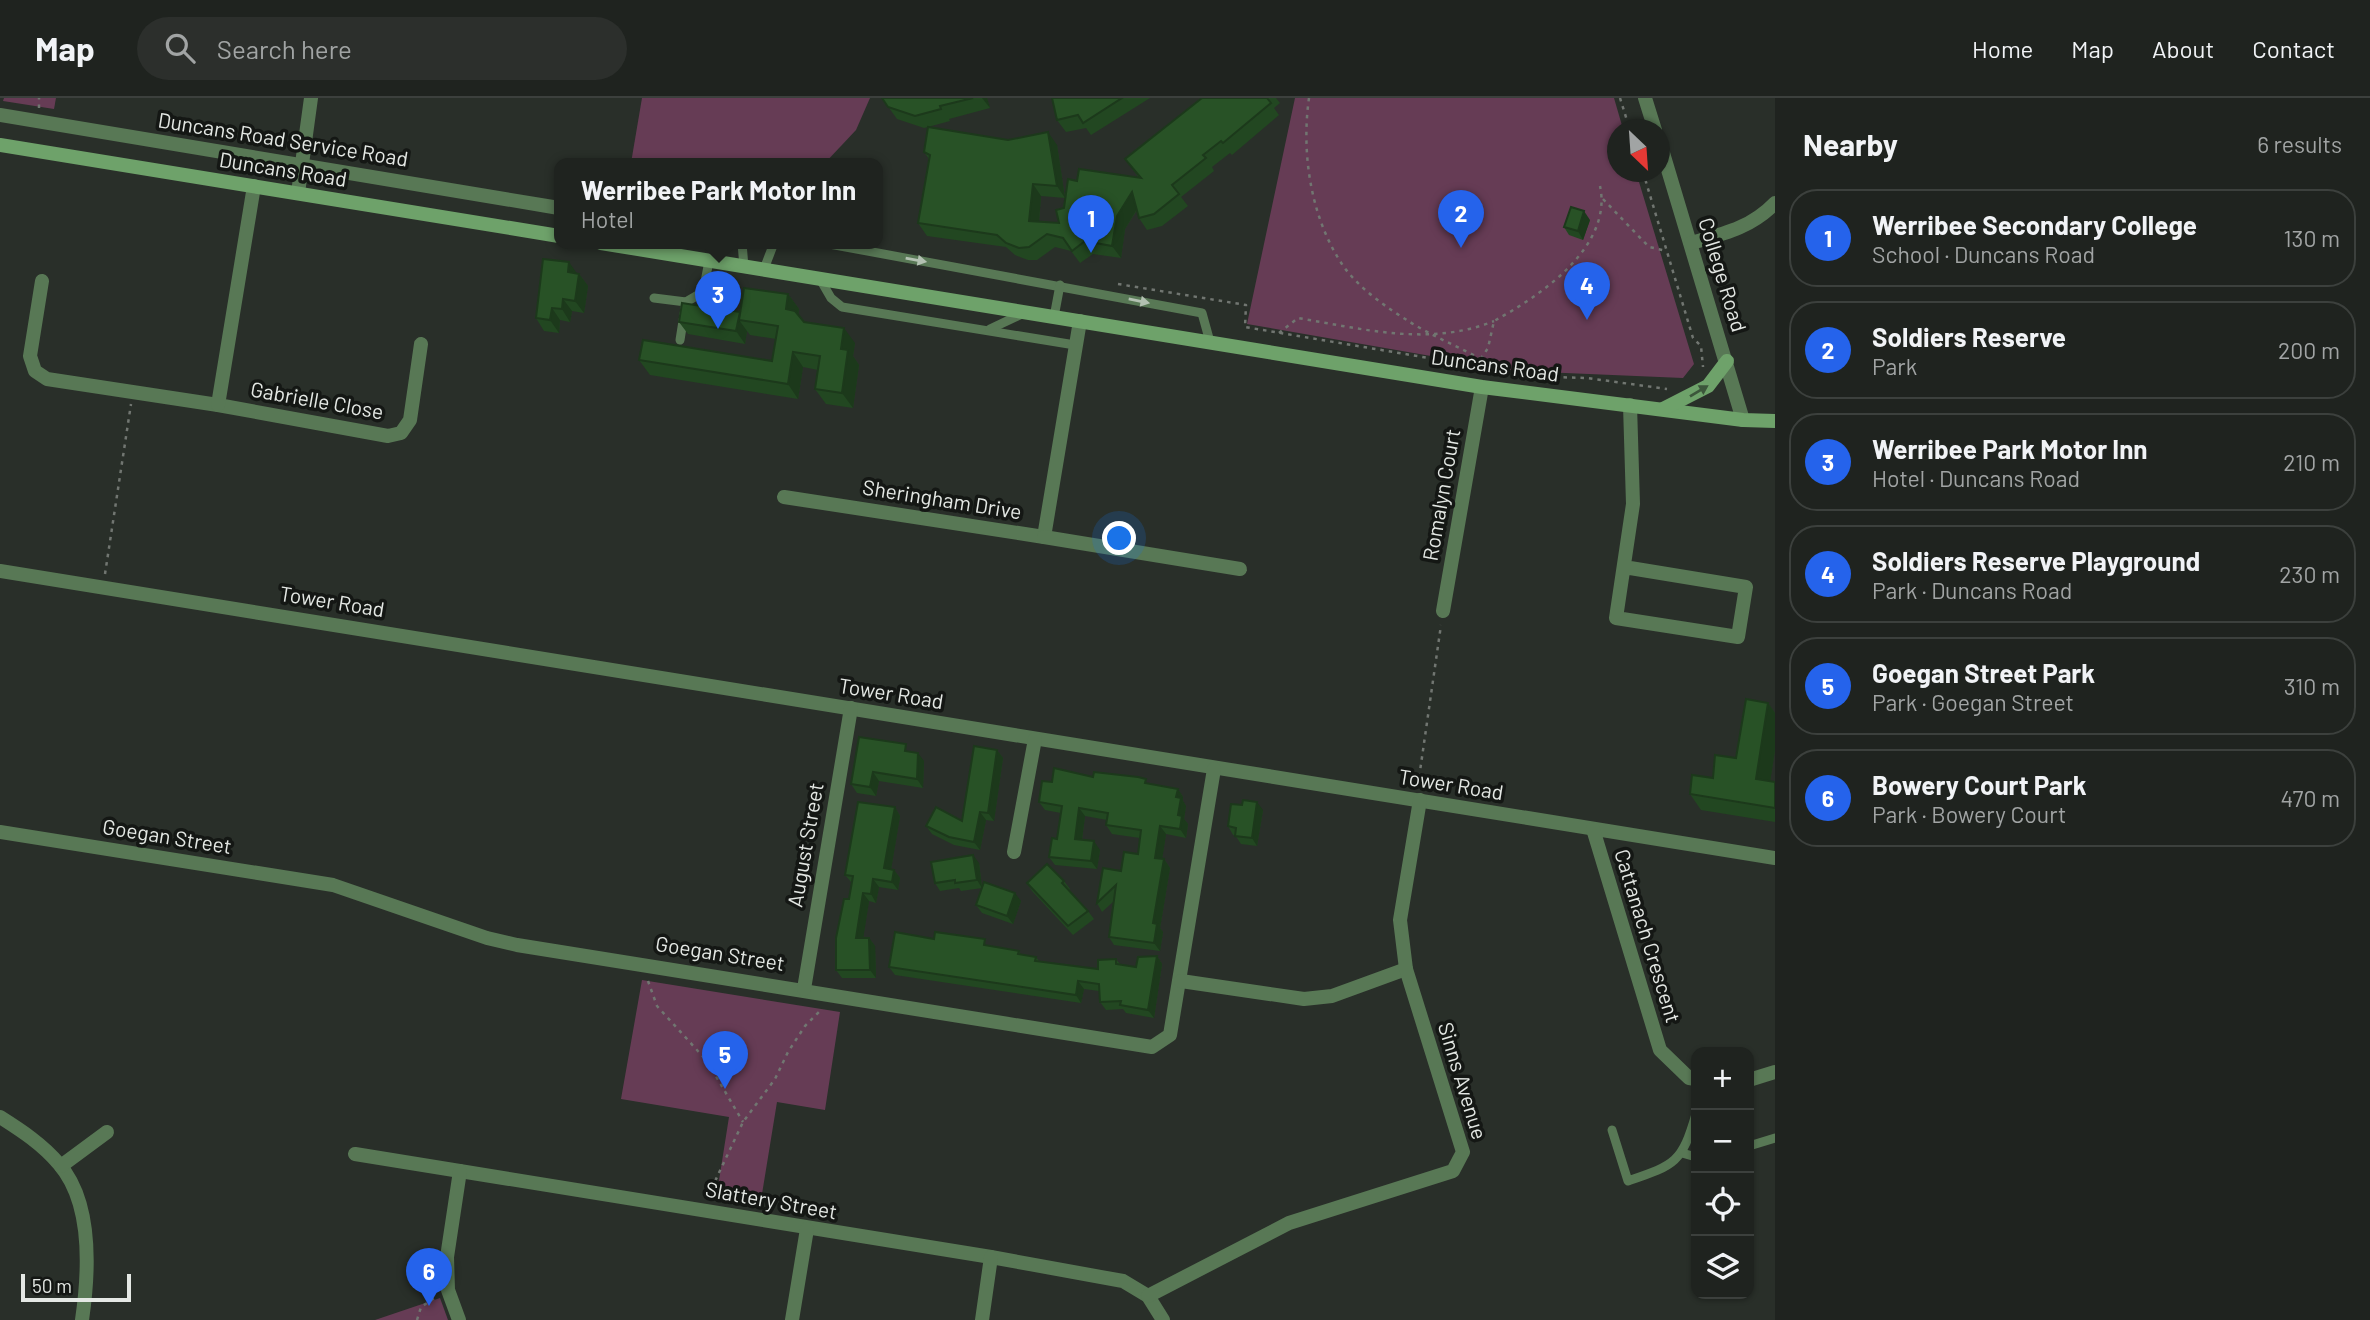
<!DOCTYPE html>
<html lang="en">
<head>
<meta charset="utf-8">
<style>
	body { margin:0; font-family:Barlow,sans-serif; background:#2c2f2c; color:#f1f3f6 }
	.controls { position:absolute; right:21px; bottom:21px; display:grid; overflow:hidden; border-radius:14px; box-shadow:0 2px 5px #0004 }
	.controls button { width:63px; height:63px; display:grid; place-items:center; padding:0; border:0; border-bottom:2px solid #3c403d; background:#1f231f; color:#f1f3f6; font:35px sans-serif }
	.compass { position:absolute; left:1607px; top:21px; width:63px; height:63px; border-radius:50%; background:#1f231f; box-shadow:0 2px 5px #0004; rotate:155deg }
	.scale { position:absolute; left:21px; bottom:18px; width:110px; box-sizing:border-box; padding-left:7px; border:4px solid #e4e8e4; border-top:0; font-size:19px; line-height:24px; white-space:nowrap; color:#e4e8e4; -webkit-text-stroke:5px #141714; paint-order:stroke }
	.you { position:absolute; left:1120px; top:441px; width:24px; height:24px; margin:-18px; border:5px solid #fff; border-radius:50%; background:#1a73e8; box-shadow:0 0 0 10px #1a73e833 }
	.badge { display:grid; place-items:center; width:46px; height:46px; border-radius:50%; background:#2563eb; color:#fff; font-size:23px; font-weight:700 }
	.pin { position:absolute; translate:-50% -58px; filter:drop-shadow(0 2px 4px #0008) }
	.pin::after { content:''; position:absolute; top:37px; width:24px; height:21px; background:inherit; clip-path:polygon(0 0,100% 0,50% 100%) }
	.popup { position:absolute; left:554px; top:60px; width:329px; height:91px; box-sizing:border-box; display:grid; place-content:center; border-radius:14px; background:#1f231f; filter:drop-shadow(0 2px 5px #0005); font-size:23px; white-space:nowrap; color:#a1a4a4 }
	.popup b { font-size:26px; color:#f1f3f6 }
	.popup::after { content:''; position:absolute; left:50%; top:100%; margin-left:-14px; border:14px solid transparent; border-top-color:#1f231f }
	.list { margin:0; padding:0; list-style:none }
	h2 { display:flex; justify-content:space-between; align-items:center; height:91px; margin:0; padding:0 28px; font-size:30px }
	h2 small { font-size:23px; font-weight:400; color:#a1a4a4 }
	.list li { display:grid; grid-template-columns:46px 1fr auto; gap:21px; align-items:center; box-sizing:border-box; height:98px; margin:0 14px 14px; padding:0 14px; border:2px solid #3c403d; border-radius:28px }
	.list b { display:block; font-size:26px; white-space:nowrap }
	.list p { margin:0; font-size:23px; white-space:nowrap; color:#a1a4a4 }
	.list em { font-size:23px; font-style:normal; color:#a1a4a4 }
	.icon { flex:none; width:38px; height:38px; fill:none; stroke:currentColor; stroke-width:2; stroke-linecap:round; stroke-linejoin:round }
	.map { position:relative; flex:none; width:1775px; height:1222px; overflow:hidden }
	header { display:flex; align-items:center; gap:42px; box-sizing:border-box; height:98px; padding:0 35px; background:#1f231f; border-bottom:2px solid #3c403d }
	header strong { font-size:33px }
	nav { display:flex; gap:38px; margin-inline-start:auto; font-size:24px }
	.search { width:490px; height:63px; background:#2c2f2c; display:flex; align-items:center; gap:18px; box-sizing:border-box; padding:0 24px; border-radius:38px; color:#a1a4a4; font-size:26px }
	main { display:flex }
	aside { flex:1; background:#1f231f }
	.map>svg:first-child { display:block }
</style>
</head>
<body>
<header>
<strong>Map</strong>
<div class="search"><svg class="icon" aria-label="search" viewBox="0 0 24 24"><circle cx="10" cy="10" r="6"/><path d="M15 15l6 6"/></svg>Search here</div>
<nav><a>Home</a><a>Map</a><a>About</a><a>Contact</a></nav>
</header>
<main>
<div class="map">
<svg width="1775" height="1222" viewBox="0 0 1775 1222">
	<rect width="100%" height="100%" fill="#292f29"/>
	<g fill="#663c55">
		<polygon points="4,0 56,0 54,11 3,3"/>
		<polygon points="642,0 870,0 856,32 825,65 631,65"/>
		<polygon points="1295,0 1614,0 1623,31 1618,32 1618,74 1636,74 1694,266 1683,280 1517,273 1247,226"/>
		<polygon points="642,882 840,914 825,1012 777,1004 761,1102 717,1095 729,1019 621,1001"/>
		<polygon points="440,1200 448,1222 375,1222"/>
	</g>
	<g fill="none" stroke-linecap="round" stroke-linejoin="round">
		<g stroke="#717671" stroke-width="2.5" stroke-dasharray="3.5 5" stroke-linecap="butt">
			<path d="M1309 0C1301 56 1311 122 1344 169 1360 191 1387 210 1410 224 1432 238 1457 248 1481 261"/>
			<polyline points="1620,0 1630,32"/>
			<polyline points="39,10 39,0"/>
			<polyline points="1643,74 1693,240 1701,248 1703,269"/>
			<polyline points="1603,101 1649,149 1667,153"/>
			<polyline points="1118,186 1246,207 1245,229 1476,268 1514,278"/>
			<path d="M1279 235 1298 220C1363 231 1430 249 1494 223"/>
			<path d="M1476 268 1488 250 1494 223C1540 198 1613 149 1600 88"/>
			<polyline points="1521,278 1587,280 1667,291"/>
			<polyline points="105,476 131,306"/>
			<polyline points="1418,687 1441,527"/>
			<polyline points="648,883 657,908 707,963 743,1024"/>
			<polyline points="708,1098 743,1024 775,981 788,954 805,928 822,911"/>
			<polyline points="417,1222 421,1209 436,1199"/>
		</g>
		<g stroke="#587855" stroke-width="9">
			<polyline points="742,145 744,169"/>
			<polyline points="824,145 1202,215 1210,244"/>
			<polyline points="764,171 774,145"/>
			<polyline points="820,181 831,200 842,209 1075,247"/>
			<polyline points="654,200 686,204"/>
			<polyline points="1054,219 1060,187"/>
			<polyline points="990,231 1024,215"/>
			<polyline points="680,242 686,204 703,194 709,163"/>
			<path d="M1612 1032 1628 1083C1675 1067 1682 1065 1696 1016"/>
			<polyline points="1749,1048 1775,1040"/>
			<polyline points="1682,1055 1696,1059"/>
		</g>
		<g stroke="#587855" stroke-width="14">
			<polyline points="1645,0 1655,32"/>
			<polyline points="0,17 559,110"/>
			<polyline points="1660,45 1743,322"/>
			<polyline points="298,95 311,0"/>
			<path d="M1691 145C1723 136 1751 130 1775 105"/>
			<polyline points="42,183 30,258 35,273 47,281 218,307 388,338 401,335 410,322 421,246"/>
			<polyline points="218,307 254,88"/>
			<polyline points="784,399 1044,439 1080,223"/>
			<polyline points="1044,439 1240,471"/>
			<polyline points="1624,469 1746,489 1738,539 1616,520 1633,406 1630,307"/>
			<polyline points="0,473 1775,760"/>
			<polyline points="1443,513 1482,289"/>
			<polyline points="1593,731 1660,952 1689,980 1696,981"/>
			<polyline points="0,734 333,787 487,840 517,847 1152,949 1170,937 1214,671"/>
			<polyline points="1014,754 1035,641"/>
			<polyline points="1181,883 1304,901 1332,898 1406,871"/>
			<polyline points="804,891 851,610"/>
			<polyline points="1749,982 1775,974"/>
			<path d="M0 1019C22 1033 42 1046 59 1066 93 1105 89 1174 82 1222"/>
			<polyline points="355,1056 991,1159 1123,1183 1148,1198 1163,1222"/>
			<polyline points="61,1068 107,1034"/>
			<polyline points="1148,1198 1289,1125 1453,1073 1463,1054 1406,871 1400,822 1420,702"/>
			<polyline points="459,1222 448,1192 447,1159 460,1073"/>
			<polyline points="792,1222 807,1131"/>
			<polyline points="982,1222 991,1159"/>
		</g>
		<g stroke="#6ea26a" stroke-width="14">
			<polyline points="0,47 559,138"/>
			<polyline points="601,145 1482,289 1743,322 1775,323"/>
			<polyline points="1663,311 1708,288 1727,263"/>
		</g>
	</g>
	<g fill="#224721" fill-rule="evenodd">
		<polygon points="882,0 987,0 990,10 949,21 950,23 924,30 897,21"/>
		<polygon points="1052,0 1150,0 1091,37 1086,30 1066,34 1057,22"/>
		<path d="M1202 0H1276L1280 5 1274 10 1279 17 1232 57 1230 55 1212 69 1214 73 1181 99 1188 108 1162 128 1147 132 1139 120 1137 112 1125 131 1121 160 1093 156 1080 165 1071 153 1055 149 1037 162H1028L1015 157 1006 149 927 138 918 125 929 61 924 54 1008 42 1057 47 1065 100 1077 83 1139 80 1125 61ZM1041 98 1065 100 1059 125 1039 124Z"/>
		<polygon points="1590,122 1583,142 1569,137 1564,129"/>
		<polygon points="577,175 579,176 588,188 584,215 572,213 570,224 560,222 559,235 544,233 536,220"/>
		<polygon points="788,196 799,211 798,217 804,224 855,245 853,258 859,267 853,310 826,306 815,291 818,272 803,269 798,301 650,277 639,262 772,263 776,241 750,237 747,233 745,246 688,236 679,224 740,214"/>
		<polygon points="1768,605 1775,615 1775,652 1770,683 1775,684 1775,724 1701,712 1690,696 1713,680 1736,660"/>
		<polygon points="997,652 1003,660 994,723 986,722 980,752 954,747 932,736 926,728 962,723"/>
		<polygon points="912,654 924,663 923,690 879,683 876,698 857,695 851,686"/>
		<polygon points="1093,679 1178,691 1183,699 1183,703 1186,708 1184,721 1188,726 1186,740 1166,736 1162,761 1164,761 1170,770 1160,830 1163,834 1160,853 1114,847 1109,839 1114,803 1102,814 1097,805 1121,773 1138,756 1140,740 1112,736 1106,727 1107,722 1085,718 1082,742 1100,752 1097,771 1055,767 1049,759 1057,741 1061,715 1045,712 1039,704 1052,684"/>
		<polygon points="895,709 900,718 891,771 894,772 900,780 898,792 879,789 876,805 869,803 863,840 869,840 875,848 876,880 842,880 836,872 852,785 845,777"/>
		<polygon points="1263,712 1257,748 1241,746 1235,737 1233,737 1228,728"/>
		<polygon points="979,765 982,789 1021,803 1013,826 982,815 976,807 982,790 961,793 959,790 940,793 935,785"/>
		<polygon points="1064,783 1070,791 1069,792 1088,813 1094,821 1073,837 1032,793 1027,785"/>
		<polygon points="934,841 1019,853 1021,857 1036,859 1039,863 1098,871 1116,861 1120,866 1136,869 1157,858 1162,866 1154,920 1126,915 1123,911 1106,912 1100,904 1099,893 1084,891 1081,905 895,877 889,869"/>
	</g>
	<g fill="#1c391b">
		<polygon points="982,0 987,0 990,10"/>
		<polygon points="1048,34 1057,47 1065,100 1057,88"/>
		<polygon points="1033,86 1041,98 1038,135 1029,123"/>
		<polygon points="1132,94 1140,106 1125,131 1121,160 1112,148 1117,118"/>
		<polygon points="1584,113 1590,122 1583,142 1578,133"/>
		<polygon points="569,164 578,177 568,174"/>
		<polygon points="579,176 588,188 584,215 575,203"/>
		<polygon points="788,196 799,211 797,227 786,211"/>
		<polygon points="563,201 572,213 570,224 562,211"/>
		<polygon points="552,210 560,222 559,235 550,222"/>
		<polygon points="740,214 739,222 747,233 745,246 736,233"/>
		<polygon points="844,230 855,245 853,258 859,267 853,310 842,295 841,251"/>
		<polygon points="793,254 803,269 798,301 788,286"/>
		<polygon points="1768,605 1775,615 1775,652 1768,697 1756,681"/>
		<polygon points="997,652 1003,660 994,723 988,715"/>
		<polygon points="918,655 924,663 923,690 917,681"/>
		<polygon points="873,674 879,683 876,698 870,689"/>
		<polygon points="1178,691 1183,699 1183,703 1186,708 1184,721 1188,726 1186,740 1180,731 1176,699"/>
		<polygon points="1257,704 1263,712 1257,748 1252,740"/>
		<polygon points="895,709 900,718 890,778 884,770"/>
		<polygon points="1079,710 1085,718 1081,749 1075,741"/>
		<polygon points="980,714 986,722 980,752 974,744"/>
		<polygon points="1160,728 1166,736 1161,768 1155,760"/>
		<polygon points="1094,743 1100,752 1097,771 1091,763"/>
		<polygon points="973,757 979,765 982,790 977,782"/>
		<polygon points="1164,761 1170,770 1160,830 1163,834 1160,853 1154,845 1153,825"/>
		<polygon points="894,772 900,780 898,792 892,784"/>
		<polygon points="873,781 879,789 876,805 871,796"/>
		<polygon points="863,795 869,803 862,848 856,840"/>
		<polygon points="1015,795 1021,803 1013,826 1007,818"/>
		<polygon points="869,840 875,848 876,880 870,872"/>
		<polygon points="1157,858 1162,866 1154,920 1148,912"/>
		<polygon points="1078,883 1084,891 1081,905 1076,897"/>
	</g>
	<g fill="#285226" stroke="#1c391b" stroke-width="2">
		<polygon points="882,0 973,0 940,8 941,11 915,18 888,9"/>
		<polygon points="1052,0 1122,0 1083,25 1078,17 1057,22"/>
		<polygon points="1202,0 1267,0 1271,5 1223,45 1221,43 1203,57 1206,60 1172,87 1179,96 1154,116 1139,120 1132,94 1117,118 1112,148 1085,143 1072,153 1063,140 1047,136 1029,149 1019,150 1006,145 997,137 918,125 930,57 924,54 928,29 1008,42 1048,34 1057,88 1033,86 1029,123 1059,125 1056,112 1064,110 1068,81 1077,83 1079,71 1141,80 1125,61"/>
		<polygon points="1571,109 1584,113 1578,133 1564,129"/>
		<polygon points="543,161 569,164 568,174 579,176 575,203 563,201 562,211 552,210 550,222 536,220"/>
		<polygon points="744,190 788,196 786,211 795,213 804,224 844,230 841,251 848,252 842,295 815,291 820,258 793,254 788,286 639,262 643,242 772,263 778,228 739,222"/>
		<polygon points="682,205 740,214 736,233 679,224"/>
		<polygon points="1746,601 1768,605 1756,681 1775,684 1775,710 1690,696 1692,677 1713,680 1715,657 1736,660"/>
		<polygon points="859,639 906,646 905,653 918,655 917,681 873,674 870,689 851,686"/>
		<polygon points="974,648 997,652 988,715 980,714 974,744 949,739 926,728 936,709 962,723"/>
		<polygon points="1054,670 1093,679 1094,674 1138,679 1146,681 1145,685 1178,691 1176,699 1181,700 1178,717 1182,718 1180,731 1160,728 1155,760 1164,761 1153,825 1157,826 1154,845 1109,839 1116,787 1097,805 1103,770 1121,773 1124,754 1138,756 1141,732 1106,727 1108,715 1079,710 1075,741 1094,743 1091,763 1049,759 1052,740 1057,741 1062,708 1039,704 1042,683 1052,684"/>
		<polygon points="1243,702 1257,704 1252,740 1235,738 1236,730 1228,728 1231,706 1242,707"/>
		<polygon points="858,704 895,709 884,770 894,772 892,784 873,781 871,796 863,795 856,840 869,840 870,872 836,872 836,840 844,801 849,801 853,778 845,777"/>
		<polygon points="973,757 977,782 955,785 955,782 935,785 931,764"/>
		<polygon points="1047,766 1064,783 1062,785 1088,813 1068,828 1027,785"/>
		<polygon points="984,784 1015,795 1007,818 976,807"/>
		<polygon points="895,834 934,841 935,834 985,841 984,847 1019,853 1018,856 1036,859 1035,863 1098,871 1098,862 1116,861 1116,866 1136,869 1138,859 1157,858 1148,912 1120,907 1121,903 1100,904 1099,886 1078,883 1076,897 889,869"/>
	</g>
	<defs><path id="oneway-solid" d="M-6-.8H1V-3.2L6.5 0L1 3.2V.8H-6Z" transform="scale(1.75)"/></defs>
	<g fill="#b3c1b2">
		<use href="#oneway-solid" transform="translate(916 162) rotate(10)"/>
		<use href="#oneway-solid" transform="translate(1139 203) rotate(11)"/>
	</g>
	<use fill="#3c563b" href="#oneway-solid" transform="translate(1699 293) rotate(-31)"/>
	<g text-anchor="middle" stroke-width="7" stroke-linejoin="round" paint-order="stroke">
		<g font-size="21" fill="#e4e8e4" stroke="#141714">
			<text transform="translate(283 42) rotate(9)" y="7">Duncans Road Service Road</text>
			<text transform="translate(283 72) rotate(9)" y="7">Duncans Road</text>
			<text transform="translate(1722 177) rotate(73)" y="7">College Road</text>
			<text transform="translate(1495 268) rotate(8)" y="7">Duncans Road</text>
			<text transform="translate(317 303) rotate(10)" y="7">Gabrielle Close</text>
			<text transform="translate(1442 397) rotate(-80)" y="7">Romalyn Court</text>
			<text transform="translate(942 402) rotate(9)" y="7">Sheringham Drive</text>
			<text transform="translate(332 504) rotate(9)" y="7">Tower Road</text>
			<text transform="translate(891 596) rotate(9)" y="7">Tower Road</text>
			<text transform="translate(1451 687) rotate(9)" y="7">Tower Road</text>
			<text transform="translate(167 739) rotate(9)" y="7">Goegan Street</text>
			<text transform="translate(806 747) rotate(-80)" y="7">August Street</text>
			<text transform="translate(1647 838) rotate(73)" y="7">Cattanach Crescent</text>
			<text transform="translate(720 856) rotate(9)" y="7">Goegan Street</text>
			<text transform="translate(1462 983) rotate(73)" y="7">Sinns Avenue</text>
			<text transform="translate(771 1103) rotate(10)" y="7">Slattery Street</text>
		</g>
	</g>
</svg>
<div class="controls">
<button>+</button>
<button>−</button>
<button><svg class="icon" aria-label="locate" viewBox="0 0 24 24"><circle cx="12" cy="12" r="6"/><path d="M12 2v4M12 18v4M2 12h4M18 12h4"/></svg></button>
<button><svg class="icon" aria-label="layers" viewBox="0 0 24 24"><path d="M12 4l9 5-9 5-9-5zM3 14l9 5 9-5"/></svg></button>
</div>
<svg class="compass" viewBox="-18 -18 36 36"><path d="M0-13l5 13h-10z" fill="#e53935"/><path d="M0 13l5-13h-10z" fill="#a1a4a4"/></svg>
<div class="scale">50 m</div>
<div class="you"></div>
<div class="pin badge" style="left:1091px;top:155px">1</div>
<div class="pin badge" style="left:1461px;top:150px">2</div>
<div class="pin badge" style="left:718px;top:231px">3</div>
<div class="popup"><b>Werribee Park Motor Inn</b>Hotel</div>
<div class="pin badge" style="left:1587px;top:222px">4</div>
<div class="pin badge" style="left:725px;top:991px">5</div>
<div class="pin badge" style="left:429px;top:1208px">6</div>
</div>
<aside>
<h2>Nearby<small>6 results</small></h2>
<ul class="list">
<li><span class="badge">1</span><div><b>Werribee Secondary College</b><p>School · Duncans Road</p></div><em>130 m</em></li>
<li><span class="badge">2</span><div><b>Soldiers Reserve</b><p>Park</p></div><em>200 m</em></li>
<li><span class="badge">3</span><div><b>Werribee Park Motor Inn</b><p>Hotel · Duncans Road</p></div><em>210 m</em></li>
<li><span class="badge">4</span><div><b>Soldiers Reserve Playground</b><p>Park · Duncans Road</p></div><em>230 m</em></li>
<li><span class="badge">5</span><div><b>Goegan Street Park</b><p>Park · Goegan Street</p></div><em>310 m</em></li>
<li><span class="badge">6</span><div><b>Bowery Court Park</b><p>Park · Bowery Court</p></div><em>470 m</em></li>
</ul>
</aside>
</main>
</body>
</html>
